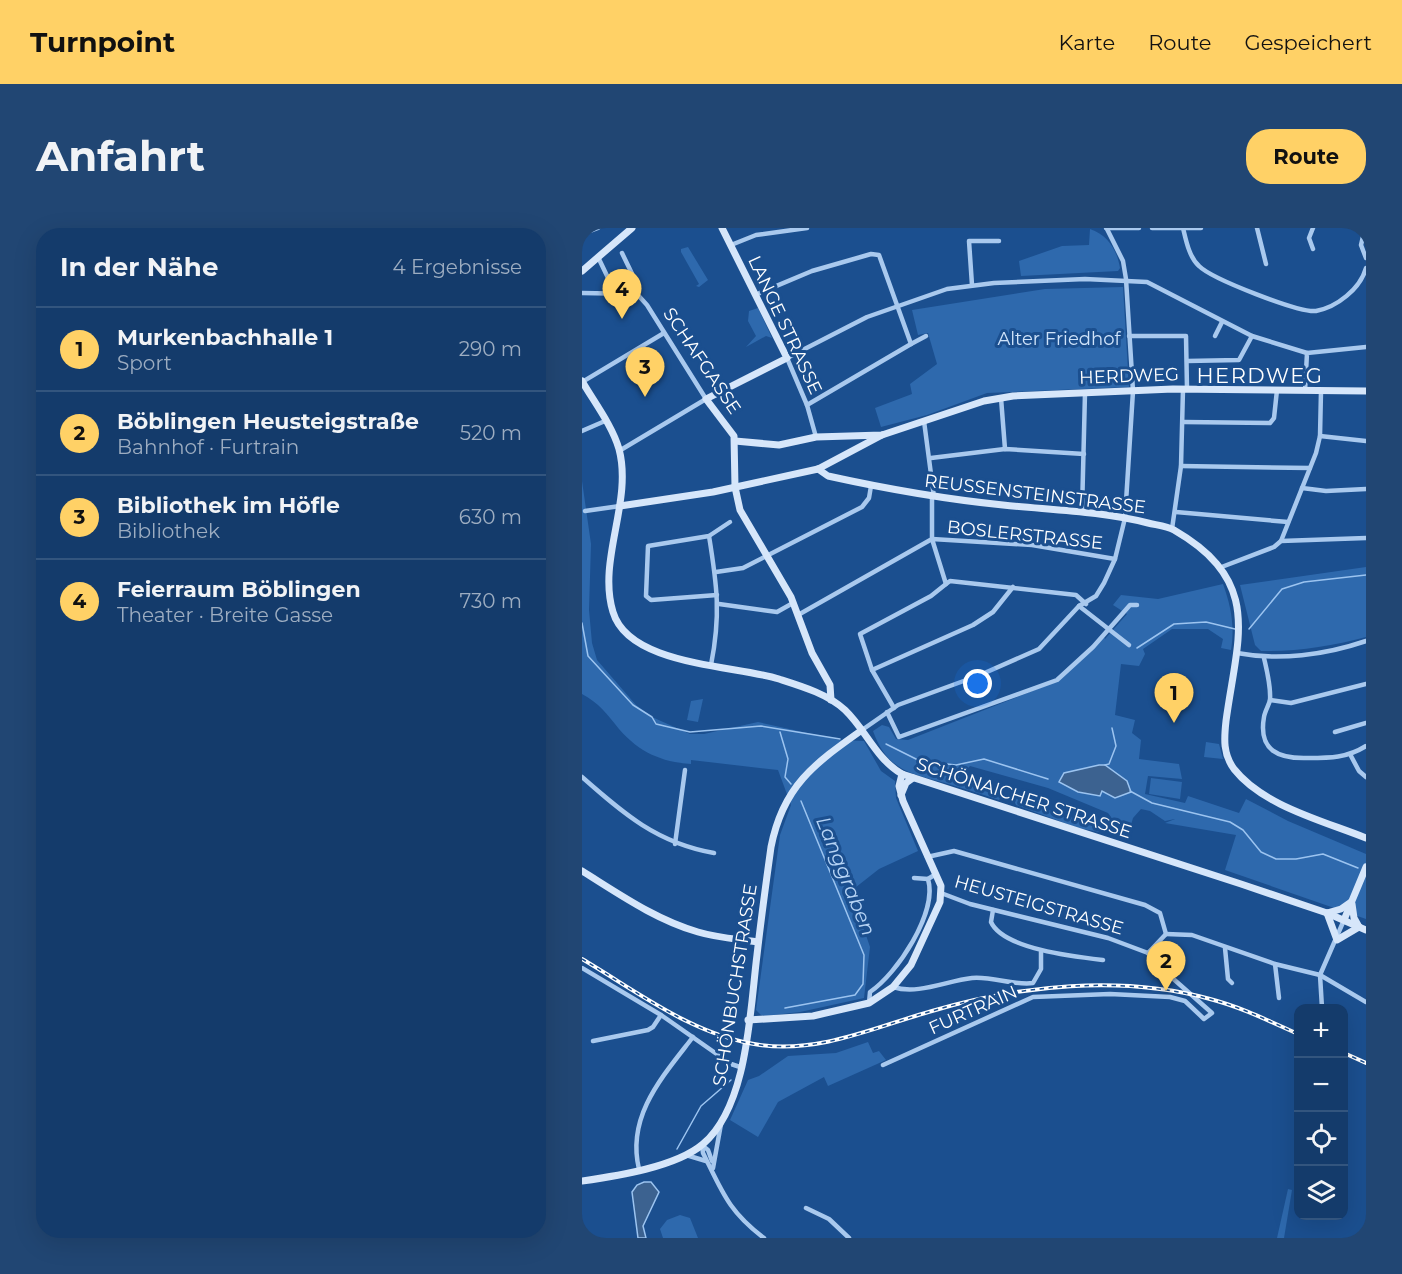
<!DOCTYPE html>
<html lang="de">
<head>
<meta charset="utf-8">
<style>
	body { margin:0; font-family:Montserrat,sans-serif; background:#214673; color:#f1f3f6 }
	.controls { position:absolute; right:18px; bottom:18px; display:grid; overflow:hidden; border-radius:12px; box-shadow:0 6px 24px #0002 }
	.controls button { width:54px; height:54px; display:grid; place-items:center; padding:0; border:0; border-bottom:2px solid #33557e; background:#143b6b; color:#f1f3f6; font:30px sans-serif }
	.you { position:absolute; left:396px; top:456px; width:21px; height:21px; margin:-15px; border:4px solid #fff; border-radius:50%; background:#1a73e8; box-shadow:0 0 0 9px #1a73e833 }
	.badge { display:grid; place-items:center; width:39px; height:39px; border-radius:50%; background:#ffd166; color:#111; font-size:20px; font-weight:700 }
	.pin { position:absolute; translate:-50% -50px; filter:drop-shadow(0 2px 3px #0008) }
	.pin::after { content:''; position:absolute; top:32px; width:21px; height:18px; background:inherit; clip-path:polygon(0 0,100% 0,50% 100%) }
	.list { margin:0; padding:0; list-style:none }
	h2 { display:flex; justify-content:space-between; align-items:center; height:78px; margin:0; padding:0 24px; font-size:26px }
	h2 small { font-size:20px; font-weight:400; color:#9dadc1 }
	.list li { display:grid; grid-template-columns:39px 1fr auto; gap:18px; align-items:center; box-sizing:border-box; height:84px; padding:0 24px; border-top:2px solid #33557e }
	.list b { display:block; font-size:22px; white-space:nowrap }
	.list p { margin:0; font-size:20px; white-space:nowrap; color:#9dadc1 }
	.list em { font-size:20px; font-style:normal; color:#9dadc1 }
	.icon { flex:none; width:33px; height:33px; fill:none; stroke:currentColor; stroke-width:2; stroke-linecap:round; stroke-linejoin:round }
	.map { position:relative; flex:none; width:784px; height:1010px; overflow:hidden; border-radius:24px }
	header { display:flex; align-items:center; gap:36px; box-sizing:border-box; height:84px; padding:0 30px; background:#ffd166; color:#111 }
	header strong { font-size:28px }
	nav { display:flex; gap:33px; margin-inline-start:auto; font-size:21px }
	.intro { display:flex; align-items:center; justify-content:space-between; box-sizing:border-box; height:144px; padding:0 36px }
	h1 { margin:0; font-size:42px }
	.button { padding:15px 27px; border-radius:24px; background:#ffd166; color:#111; font-size:21px; font-weight:700 }
	main { display:flex; gap:36px; padding:0 36px }
	aside { flex:1; background:#143b6b; border-radius:24px; box-shadow:0 6px 24px #0002 }
	.map>svg:first-child { display:block }
</style>
</head>
<body>
<header>
<strong>Turnpoint</strong>
<nav><a>Karte</a><a>Route</a><a>Gespeichert</a></nav>
</header>
<div class="intro"><h1>Anfahrt</h1><a class="button">Route</a></div>
<main>
<aside>
<h2>In der Nähe<small>4 Ergebnisse</small></h2>
<ul class="list">
<li><span class="badge">1</span><div><b>Murkenbachhalle 1</b><p>Sport</p></div><em>290 m</em></li>
<li><span class="badge">2</span><div><b>Böblingen Heusteigstraße</b><p>Bahnhof · Furtrain</p></div><em>520 m</em></li>
<li><span class="badge">3</span><div><b>Bibliothek im Höfle</b><p>Bibliothek</p></div><em>630 m</em></li>
<li><span class="badge">4</span><div><b>Feierraum Böblingen</b><p>Theater · Breite Gasse</p></div><em>730 m</em></li>
</ul>
</aside>
<div class="map">
<svg width="784" height="1010" viewBox="0 0 784 1010">
	<rect width="100%" height="100%" fill="#1b4f8f"/>
	<g fill="#2e69ad">
		<path d="M508 1C526 7 535 22 538 40L536 43 439 48 437 33 480 18 507 17Z"/>
		<polygon points="106,19 126,52 117,59 114,58 117,56 99,24 99,21"/>
		<polygon points="541,59 547,159 405,165 345,187 299,199 293,180 330,166 328,156 355,136 346,105 336,107 330,82 463,61"/>
		<polygon points="176,80 190,110 184,108 164,119 174,108 166,93 167,83"/>
		<path d="M0 253 9 316 7 382 10 415 15 432 54 477 70 489 108 506H122L176 494 257 512 282 513 299 543 313 553 314 570 336 623 297 641 269 663 288 719 282 770 218 784 183 788 179 787 174 782 198 607 209 577 196 542 109 532V536C79 534 57 524 37 501 25 486 17 475 0 466Z"/>
		<path d="M784 339V409C750 418 714 424 679 423L673 417 658 357Z"/>
		<path d="M641 356C649 378 653 398 649 422L639 420 641 411 626 401H590L561 421 563 426 557 438 539 436 533 487 553 492 550 505 559 512 557 531 597 536 600 551 566 548 563 566 603 575 606 568 657 585 664 571 706 593 784 626V691L643 642 654 607 583 595 593 591 583 593 568 583 559 581 551 590 545 611 530 605 529 589 526 585 466 560 388 538 382 544 377 545V554L420 568 417 572C399 566 381 560 363 555 327 545 305 542 291 503L300 497 307 499 314 511 326 512 476 453 522 409 523 411 545 386 531 377 539 367 576 371Z"/>
		<polygon points="121,471 116,494 105,492 109,473"/>
		<polygon points="624,514 637,516 641,531 622,529"/>
		<polygon points="569,550 600,554 598,571 567,566"/>
		<polygon points="434,568 436,572 519,599 524,596 526,597 523,605 496,600 434,577 431,570"/>
		<polygon points="286,814 291,825 297,823 304,832 246,858 242,849 196,874 176,909 148,892 166,852 177,848 206,828 254,825"/>
		<polygon points="706,961 710,962 702,1010 695,1010"/>
		<polygon points="98,987 108,990 116,1010 81,1010 78,1001 85,992"/>
	</g>
	<g fill="#3c6290" stroke="#9cc4f0" stroke-width="1.5">
		<polygon points="517,537 523,537 545,553 549,564 533,570 520,563 518,568 496,564 477,554 482,545"/>
		<polygon points="62,954 69,954 77,964 61,998 64,1010 56,1010 50,964 55,957"/>
	</g>
	<g fill="none" stroke-linecap="round" stroke-linejoin="round">
		<g stroke="#9cc4f0" stroke-width="1.5">
			<polyline points="0,395 6,428 51,477 70,489 74,496 108,504 179,498 258,511"/>
			<polyline points="667,401 700,361 722,354 784,347"/>
			<polyline points="555,420 592,396 624,394 653,401"/>
			<polyline points="198,504 206,531 203,549 209,556"/>
			<polyline points="304,516 338,533 374,537 402,531 466,551"/>
			<polyline points="523,537 527,536 534,518 530,500"/>
			<polyline points="548,563 570,575 648,594 661,602 679,624 694,631 714,631 741,626 776,640"/>
			<polyline points="203,780 273,767 281,756 282,727 219,573"/>
			<polyline points="95,921 119,878 149,852"/>
		</g>
		<g stroke="#a9c9ee" stroke-width="4.5">
			<polyline points="524,0 557,0"/>
			<polyline points="570,0 619,0"/>
			<path d="M601 0C604 12 607 29 617 38 630 51 717 85 734 83 755 79 778 61 784 40"/>
			<polyline points="675,0 684,36"/>
			<polyline points="783,0 779,17 784,30"/>
			<polyline points="0,6 16,0"/>
			<polyline points="149,17 174,7 225,0"/>
			<polyline points="731,21 727,10 731,0"/>
			<polyline points="40,25 55,56 55,66"/>
			<polyline points="16,29 28,54 29,65"/>
			<polyline points="390,57 387,13 417,13"/>
			<polyline points="0,65 55,66 65,77 124,171 37,223"/>
			<polyline points="173,67 230,43 289,26 297,27 329,116 225,177"/>
			<polyline points="547,108 604,108 605,161"/>
			<polyline points="633,108 640,94"/>
			<polyline points="329,116 344,108"/>
			<polyline points="605,133 657,132 670,108"/>
			<polyline points="0,154 82,105"/>
			<polyline points="723,163 725,125 784,119"/>
			<polyline points="419,170 423,221"/>
			<polyline points="342,193 352,269"/>
			<polyline points="602,194 688,195 692,190 695,162"/>
			<polyline points="0,203 23,193"/>
			<polyline points="738,208 784,213"/>
			<polyline points="234,209 225,177 205,130 285,89 365,61 412,55 503,51 565,54 670,108 725,125"/>
			<polyline points="349,230 423,221 502,226"/>
			<polyline points="599,238 728,240"/>
			<polyline points="720,260 744,263 784,261"/>
			<polyline points="3,283 38,278"/>
			<polyline points="500,284 503,165"/>
			<polyline points="594,284 706,294"/>
			<polyline points="590,301 599,238 601,161"/>
			<path d="M127 308C135 357 139 387 129 437"/>
			<polyline points="699,313 734,225 738,208 739,163"/>
			<polyline points="637,340 692,319 699,313 784,310"/>
			<polyline points="134,344 161,340 280,279 287,270 289,258"/>
			<polyline points="135,367 69,372 64,368 66,318 127,308 148,294"/>
			<polyline points="137,376 195,384 211,375"/>
			<polyline points="504,376 494,367 368,353 364,356 350,311 450,317 533,331"/>
			<polyline points="497,378 547,417"/>
			<polyline points="216,387 350,311 350,269"/>
			<path d="M655 425C697 433 743 427 784 413"/>
			<path d="M682 430C685 443 689 458 688 472 687 477 683 483 682 489 676 523 697 531 726 530 748 530 765 530 784 518"/>
			<polyline points="290,442 391,397 411,384 431,359"/>
			<polyline points="688,472 709,475 784,456"/>
			<polyline points="312,480 290,442 278,406 349,368 364,356"/>
			<polyline points="305,484 317,509 475,452 511,419 548,377 555,377"/>
			<polyline points="280,502 316,477 398,447 457,421 497,378 514,368 522,355 533,331 543,290 551,163 544,51 541,33 525,1"/>
			<polyline points="753,504 784,495"/>
			<polyline points="769,528 777,543 784,549"/>
			<path d="M0 549C42 586 75 615 132 625"/>
			<polyline points="93,616 103,542"/>
			<polyline points="345,629 372,623 563,677 578,685 584,706"/>
			<polyline points="332,650 346,651"/>
			<path d="M411 682 409 694C421 721 494 729 521 732"/>
			<polyline points="584,706 610,707 693,736 738,747 784,774"/>
			<polyline points="643,720 646,751 650,755"/>
			<polyline points="566,725 584,706"/>
			<polyline points="693,736 697,770"/>
			<polyline points="0,740 79,787 149,836 158,839"/>
			<path d="M311 759C336 767 364 753 390 750 410 748 433 758 451 755L459 741V724"/>
			<path d="M287 775 288 764C315 746 356 684 346 651L354 646"/>
			<polyline points="740,780 738,747 762,692"/>
			<polyline points="11,813 66,802 71,799 79,787"/>
			<polyline points="301,837 451,769 528,766 588,769 603,773 622,791 630,785 571,733 566,725 526,710 388,676 359,665"/>
			<path d="M120 917 121 925C140 963 146 983 182 1010"/>
			<polyline points="121,918 126,922 130,933"/>
			<polyline points="104,927 124,933"/>
			<polyline points="131,940 139,896"/>
			<path d="M57 941C44 888 81 848 111 809"/>
			<polyline points="224,980 247,991 267,1010"/>
		</g>
		<g stroke="#d6e6fa" stroke-width="7">
			<polyline points="140,0 205,130 124,171 152,208 153,259 158,282 209,369 230,425 248,457 249,472"/>
			<polyline points="0,43 50,0"/>
			<path d="M0 153C12 174 30 197 37 221 51 274 15 332 31 384 47 438 153 437 197 451 219 458 246 466 263 482 284 502 294 531 320 546L659 656 745 685 784 702"/>
			<polyline points="153,213 197,217 234,209 300,207 402,173 431,168 591,161 784,163"/>
			<path d="M236 241 246 248C305 261 362 271 421 277 469 282 519 283 566 295 574 297 585 298 592 302 682 354 655 410 644 493 642 511 641 526 652 541 681 578 742 593 784 610"/>
			<polyline points="38,278 131,264 236,241 300,207"/>
			<polyline points="319,567 324,555 331,550"/>
			<path d="M0 643C37 666 74 692 116 704 136 710 156 711 176 714"/>
			<polyline points="770,676 772,690 777,699"/>
			<polyline points="745,685 755,712 777,699"/>
			<polyline points="745,685 759,681 769,674"/>
			<polyline points="762,692 784,639"/>
			<polyline points="166,792 231,788 287,775 311,759 329,737 358,674 359,658 321,573 317,558 320,546"/>
			<path d="M0 953C35 948 94 939 121 916 166 878 168 782 175 727 179 691 184 655 189 619 201 558 232 536 280 502"/>
		</g>
		<defs>
			<g id="rail">
				<path d="M0 731C56 764 112 808 178 817 239 825 293 799 350 783 437 757 540 747 628 771 659 779 687 793 716 806"/>
				<polyline points="762,825 784,835"/>
			</g>
		</defs>
		<use href="#rail" stroke="#fff" stroke-width="4"/>
		<use href="#rail" stroke="#1b4f8f" stroke-width="1.5" stroke-dasharray="4.5" stroke-linecap="butt"/>
	</g>
	<g text-anchor="middle" stroke-width="6" stroke-linejoin="round" paint-order="stroke">
		<g font-size="18" fill="#fff" stroke="#1b4f8f">
			<text transform="translate(203 97) rotate(65)" y="6">LANGE STRASSE</text>
			<text transform="translate(120 133) rotate(56)" y="6">SCHAFGASSE</text>
			<text transform="translate(547 148) rotate(-2)" y="6">HERDWEG</text>
			<text transform="translate(453 266) rotate(7)" y="6">REUSSENSTEINSTRASSE</text>
			<text transform="translate(443 307) rotate(6)" y="6">BOSLERSTRASSE</text>
			<text transform="translate(442 570) rotate(18)" y="6">SCHÖNAICHER STRASSE</text>
			<text transform="translate(457 677) rotate(16)" y="6">HEUSTEIGSTRASSE</text>
			<text transform="translate(153 757) rotate(-81)" y="6">SCHÖNBUCHSTRASSE</text>
			<text transform="translate(391 782) rotate(-24)" y="6">FURTRAIN</text>
		</g>
		<g font-size="18" fill="#cfe3fa" stroke="#1b4f8f">
			<text x="477" y="117">Alter Friedhof</text>
		</g>
		<g font-size="20" font-style="italic" fill="#b5d3f5" stroke="#1b4f8f">
			<text transform="translate(264 648) rotate(68)" y="7">Langgraben</text>
		</g>
		<g font-size="21" letter-spacing="1.5" fill="#fff" stroke="#1b4f8f">
			<text x="678" y="155">HERDWEG</text>
		</g>
	</g>
</svg>
<div class="controls">
<button>+</button>
<button>−</button>
<button><svg class="icon" aria-label="locate" viewBox="0 0 24 24"><circle cx="12" cy="12" r="6"/><path d="M12 2v4M12 18v4M2 12h4M18 12h4"/></svg></button>
<button><svg class="icon" aria-label="layers" viewBox="0 0 24 24"><path d="M12 4l9 5-9 5-9-5zM3 14l9 5 9-5"/></svg></button>
</div>
<div class="you"></div>
<div class="pin badge" style="left:592px;top:495px">1</div>
<div class="pin badge" style="left:584px;top:763px">2</div>
<div class="pin badge" style="left:63px;top:169px">3</div>
<div class="pin badge" style="left:40px;top:91px">4</div>
</div>
</main>
</body>
</html>
